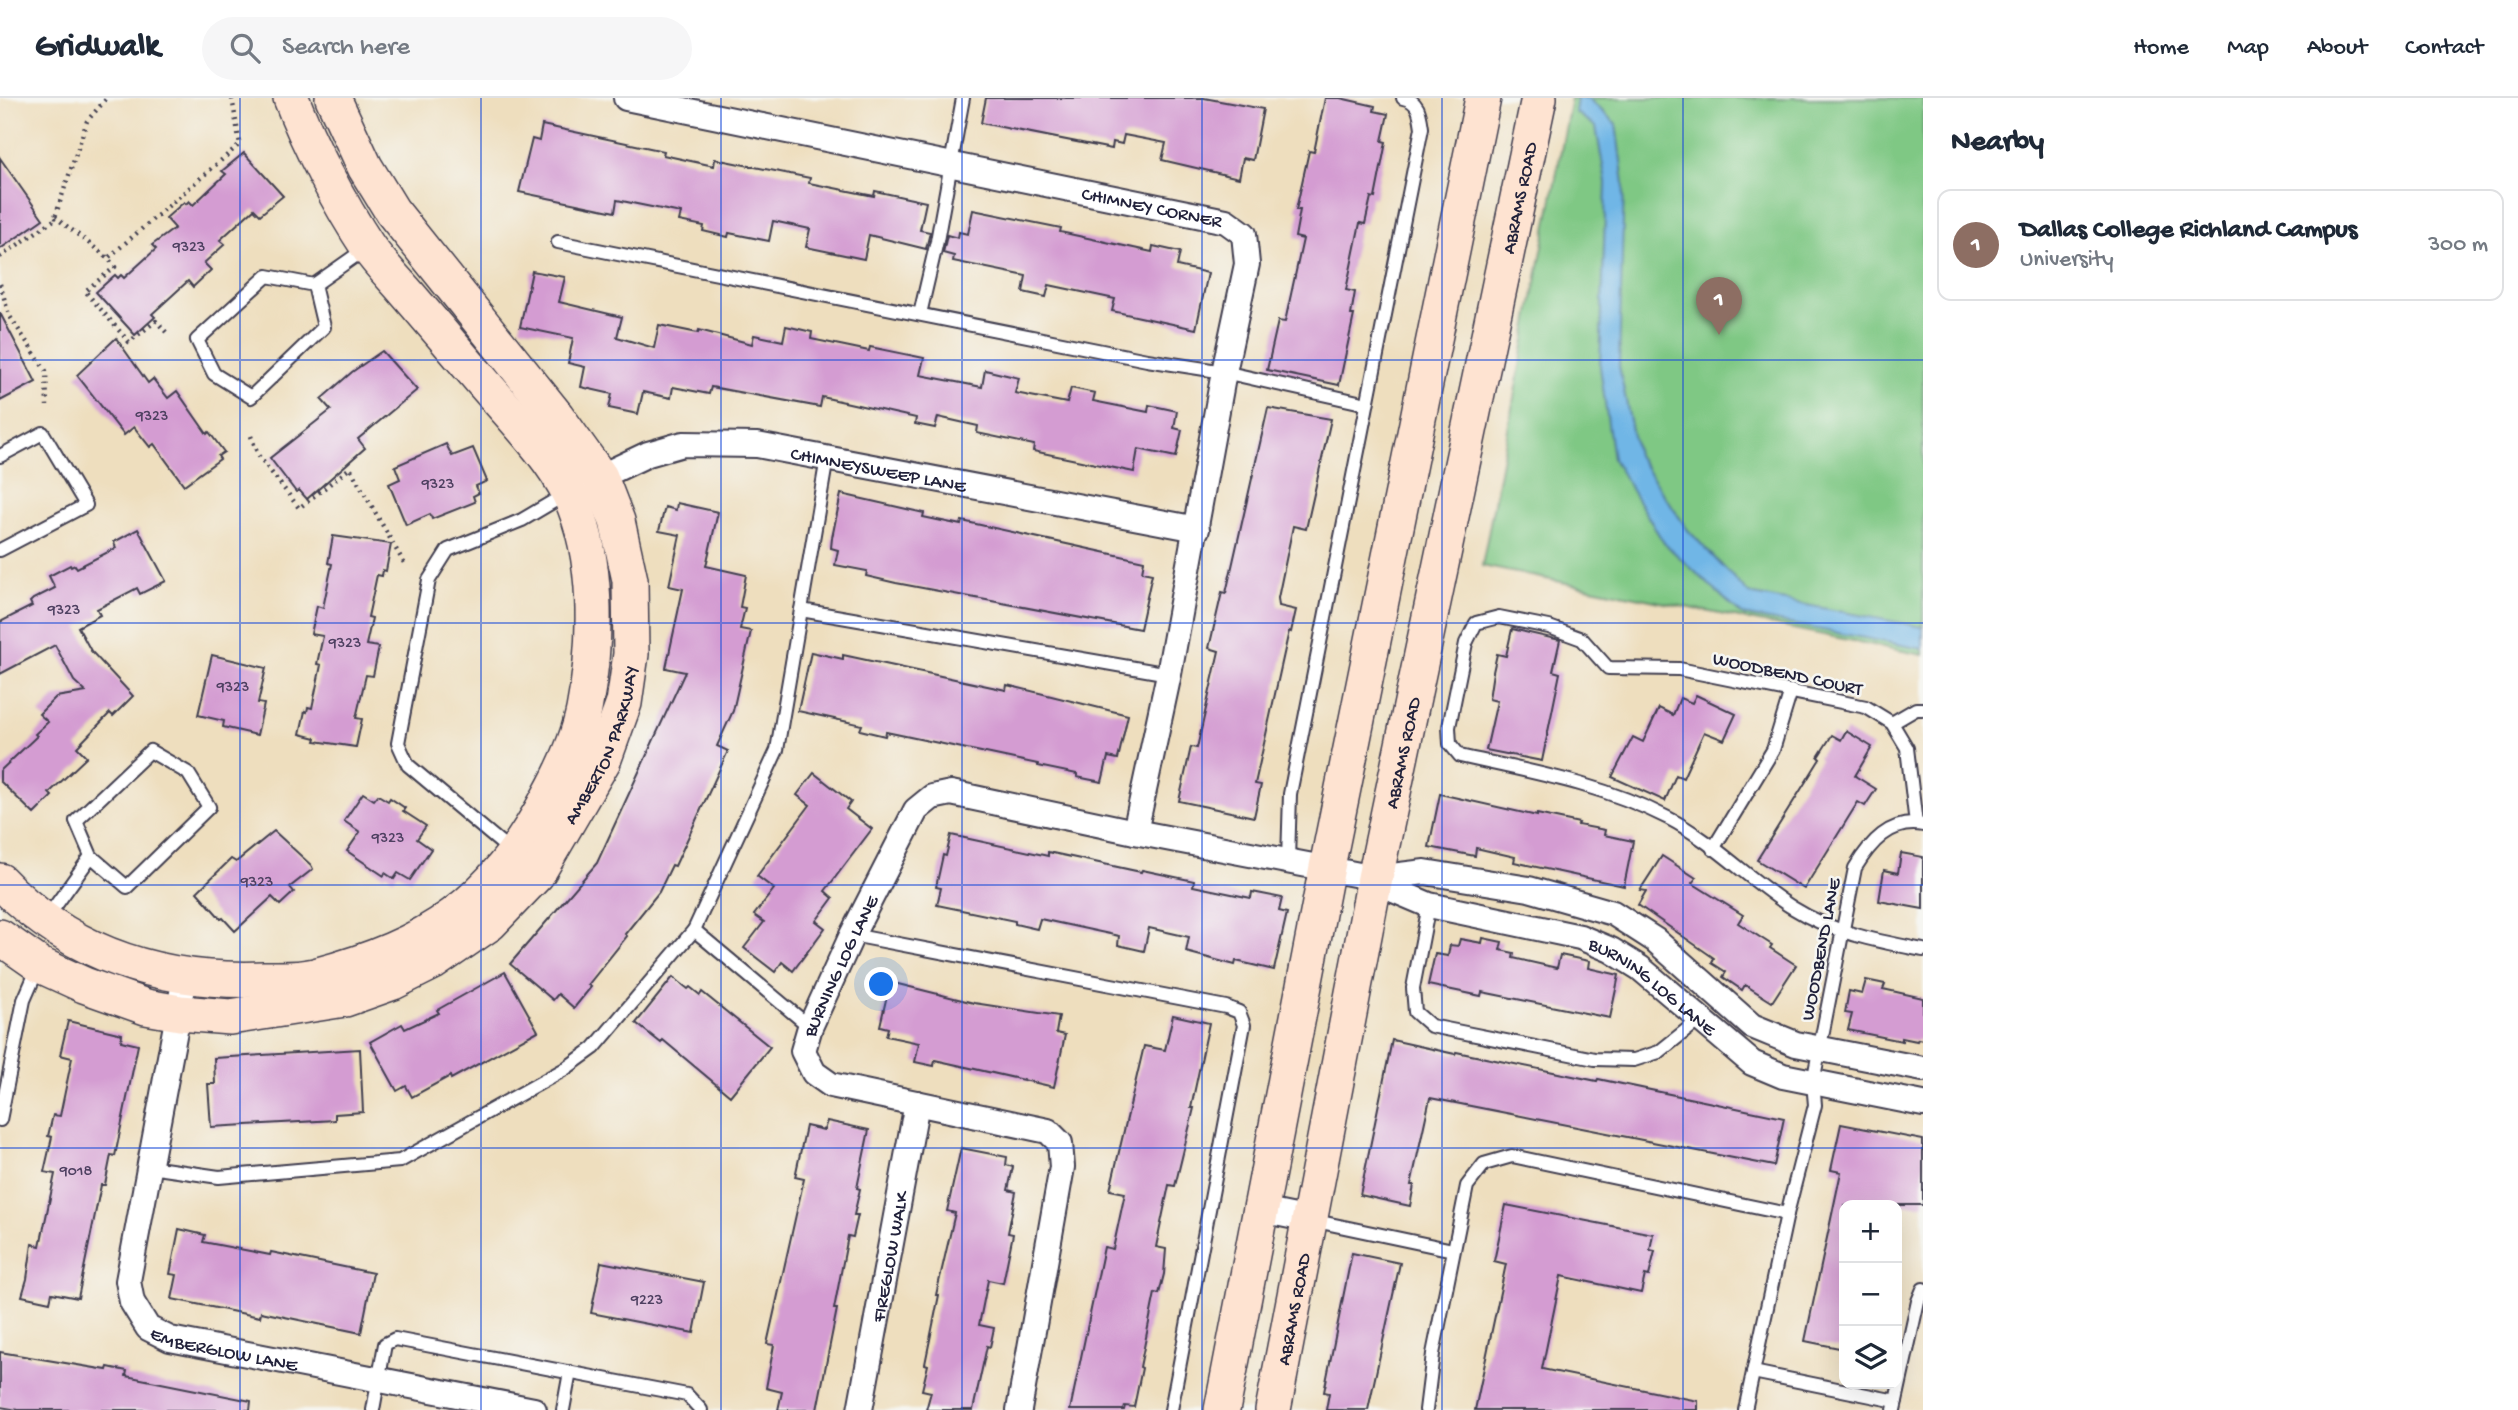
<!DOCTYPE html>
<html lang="en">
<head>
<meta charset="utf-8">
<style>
	body { margin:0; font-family:"Gochi Hand",sans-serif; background:#f6f6f7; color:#1f2937 }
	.controls { position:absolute; right:21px; bottom:21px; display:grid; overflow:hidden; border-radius:14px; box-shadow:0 7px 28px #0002 }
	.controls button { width:63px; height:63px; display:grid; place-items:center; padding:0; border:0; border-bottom:2px solid #e0e1e3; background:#fff; color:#1f2937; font:35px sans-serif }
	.you { position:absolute; left:882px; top:887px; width:24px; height:24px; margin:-18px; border:5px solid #fff; border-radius:50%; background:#1a73e8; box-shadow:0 0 0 10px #1a73e833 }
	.badge { display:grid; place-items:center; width:46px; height:46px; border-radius:50%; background:#2563eb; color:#fff; font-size:23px; font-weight:700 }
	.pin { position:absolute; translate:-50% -58px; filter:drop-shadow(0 2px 4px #0008) }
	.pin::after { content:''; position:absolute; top:37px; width:24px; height:21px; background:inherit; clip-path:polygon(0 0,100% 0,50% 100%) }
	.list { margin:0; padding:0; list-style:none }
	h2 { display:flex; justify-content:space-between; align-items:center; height:91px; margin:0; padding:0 28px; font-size:30px }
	h2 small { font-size:23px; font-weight:400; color:#747a83 }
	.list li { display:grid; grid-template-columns:46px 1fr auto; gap:21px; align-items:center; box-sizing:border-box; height:112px; margin:0 14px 14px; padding:0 14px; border:2px solid #e0e1e3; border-radius:14px }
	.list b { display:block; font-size:26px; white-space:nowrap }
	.list p { margin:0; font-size:23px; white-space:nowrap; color:#747a83 }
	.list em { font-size:23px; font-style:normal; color:#747a83 }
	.icon { flex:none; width:38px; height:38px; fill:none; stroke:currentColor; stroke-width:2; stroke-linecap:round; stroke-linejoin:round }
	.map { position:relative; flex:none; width:1923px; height:1312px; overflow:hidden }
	header { display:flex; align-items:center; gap:42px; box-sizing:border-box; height:98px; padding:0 35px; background:#fff; border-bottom:2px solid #e0e1e3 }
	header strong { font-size:33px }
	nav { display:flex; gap:38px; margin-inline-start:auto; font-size:24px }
	.search { width:490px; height:63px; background:#f6f6f7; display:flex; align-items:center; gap:18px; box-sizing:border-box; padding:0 24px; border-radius:38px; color:#747a83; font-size:26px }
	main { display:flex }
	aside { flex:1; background:#fff }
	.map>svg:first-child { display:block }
</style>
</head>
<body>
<header>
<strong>Gridwalk</strong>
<div class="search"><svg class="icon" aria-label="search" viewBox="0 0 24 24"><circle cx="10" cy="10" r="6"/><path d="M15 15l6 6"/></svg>Search here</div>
<nav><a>Home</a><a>Map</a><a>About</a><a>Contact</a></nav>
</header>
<main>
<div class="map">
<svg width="1923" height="1312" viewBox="0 0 1923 1312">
	<rect width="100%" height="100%" fill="#f6f6f2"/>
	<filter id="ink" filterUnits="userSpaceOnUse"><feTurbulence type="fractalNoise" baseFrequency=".0143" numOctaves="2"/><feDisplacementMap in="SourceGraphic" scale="14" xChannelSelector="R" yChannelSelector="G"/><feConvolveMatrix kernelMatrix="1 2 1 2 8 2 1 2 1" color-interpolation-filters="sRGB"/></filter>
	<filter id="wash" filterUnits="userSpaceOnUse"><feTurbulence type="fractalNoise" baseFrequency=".00686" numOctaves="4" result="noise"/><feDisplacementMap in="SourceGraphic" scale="28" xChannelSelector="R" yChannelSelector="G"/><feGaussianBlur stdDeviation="1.57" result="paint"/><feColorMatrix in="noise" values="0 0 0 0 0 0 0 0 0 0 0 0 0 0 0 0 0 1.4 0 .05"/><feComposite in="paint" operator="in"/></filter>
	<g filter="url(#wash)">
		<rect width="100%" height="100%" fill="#eedebe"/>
		<polygon fill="#7fc884" stroke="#507560" stroke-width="2" points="1571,0 1923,0 1923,557 1482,468"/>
		<polygon fill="#6fb6e6" stroke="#486c90" stroke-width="2" points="1577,0 1588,0 1616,26 1624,85 1619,268 1637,357 1688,432 1749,496 1923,529 1923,551 1742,517 1664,445 1613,361 1600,269 1606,85 1596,29 1575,14"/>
		<g id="blocks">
			<g fill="#d49cd2">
				<polygon points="986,0 1204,0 1263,11 1253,62 1243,60 1239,80 1162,62 1166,45 1124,37 1122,46 1113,44 1112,51 981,25"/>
				<polygon points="1325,0 1340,0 1375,8 1374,13 1388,16 1382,43 1386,44 1375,100 1371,99 1365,126 1360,125 1346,192 1355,194 1351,217 1354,217 1339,287 1267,272 1278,223 1285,224 1303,141 1295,139 1300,112 1296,112 1309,53 1314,54"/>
				<polygon points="542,27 664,53 663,57 714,68 715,61 810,80 809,85 874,98 875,93 926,104 920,132 930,134 926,151 869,137 864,161 806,149 810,131 773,123 769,143 729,135 728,139 703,133 704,128 679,123 681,115 617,102 615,114 519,94 532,41 539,43"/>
				<polygon points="244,55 283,98 260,117 254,111 220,142 225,146 204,165 211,172 193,189 188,183 152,216 155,219 135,237 96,194 115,177 118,180 121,177 124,180 156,151 152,147 175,130 166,120 184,104 186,106 189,103 193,107 226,76 222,73"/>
				<polygon points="0,60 43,121 0,151"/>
				<polygon points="973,112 1061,130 1060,134 1152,154 1153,148 1180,154 1177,168 1208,175 1196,231 1112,213 1115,201 1049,187 1046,199 1023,194 1026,178 953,163 954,158 943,155 947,137 958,140 959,134 968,136"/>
				<polygon points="532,173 565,179 559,204 622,219 617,239 654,250 659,227 698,235 699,232 752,246 754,237 783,243 786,228 812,234 811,241 869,253 870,249 924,260 920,277 982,289 985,272 1019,280 1015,295 1067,305 1071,290 1095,295 1093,303 1148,314 1149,307 1177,313 1174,330 1182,332 1176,359 1138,351 1134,374 1033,353 1034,347 977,335 978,328 938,319 935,330 915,326 916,320 822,299 820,309 711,289 709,296 673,289 671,300 643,294 638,316 609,310 612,296 581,289 585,269 568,265 573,240 520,229"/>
				<polygon points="0,215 36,284 0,303"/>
				<polygon points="116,240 148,285 153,281 168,300 177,293 207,336 209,334 224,354 218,358 220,361 184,387 154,346 150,349 134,329 124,337 77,277"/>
				<polygon points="382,253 417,292 358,341 365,350 307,401 299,392 296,394 270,360 331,312 321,301 352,274"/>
				<polygon points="1268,310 1331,321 1306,431 1293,428 1278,500 1279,508 1296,512 1291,534 1289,533 1255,686 1261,687 1254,719 1179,703 1191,649 1197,650 1219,553 1209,550 1222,494 1226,495"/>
				<polygon points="446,346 452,358 473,350 487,383 476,388 479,395 473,398 475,404 432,421 430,416 406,427 389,386 400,381 395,368"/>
				<polygon points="841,396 924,415 923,419 961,427 962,423 1144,463 1142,474 1152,476 1140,531 896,485 866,478 867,473 835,467 838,452 831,450 832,440"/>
				<polygon points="677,405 718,414 706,468 746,477 740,509 745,510 740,531 751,533 733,613 717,648 728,653 675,768 672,767 659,794 625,836 627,838 588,887 591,889 574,910 558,896 553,902 510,866 597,765 685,574 666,570 683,491 669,488 680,437 659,433 665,409 676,412"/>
				<polygon points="138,431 166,483 140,496 137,490 97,511 100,517 78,529 91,553 133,598 113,618 110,615 77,649 87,659 49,695 52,698 34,716 0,683 0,673 37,638 35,636 48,624 39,616 56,599 86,594 74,583 55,547 0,576 0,524 32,508 30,504 33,501 55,490 49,478 70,467 71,469 75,467 77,470 116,450 114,444"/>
				<polygon points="333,438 391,446 386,473 383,472 382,478 377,477 368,519 372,520 366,547 379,549 373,578 366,577 356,620 362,621 356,649 315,643 316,640 300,636 305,613 307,614 308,609 312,610 321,567 317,566 323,538 311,536 317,508 323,510 332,466 328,465"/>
				<polygon points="1512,531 1560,542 1553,573 1560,575 1542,663 1486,652 1497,603 1489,601 1493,574 1497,556 1506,558"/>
				<polygon points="811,554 843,561 843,557 1006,592 1007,587 1128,617 1118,661 1108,659 1102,684 1077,679 1077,676 1038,668 1038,666 967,651 886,634 885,638 860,632 862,627 798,613"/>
				<polygon points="212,557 266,570 258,605 264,606 257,637 223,629 224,623 198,617"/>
				<polygon points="1696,597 1736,616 1724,642 1704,634 1683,680 1676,677 1665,703 1612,679 1633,639 1643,644 1659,610 1673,617 1680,600 1692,605"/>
				<polygon points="1846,633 1872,649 1855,678 1876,691 1865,708 1858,704 1804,791 1757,762 1820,661 1818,659 1832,637 1841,642"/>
				<polygon points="814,675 851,704 846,711 872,731 825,793 833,800 816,823 825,830 793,873 782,864 775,874 744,850 764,824 754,817 774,791 757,778 810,707 797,697"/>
				<polygon points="363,695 374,702 378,697 388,703 390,700 405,710 403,713 426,728 417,741 431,751 410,782 398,775 394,781 385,775 384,778 347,753 360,734 344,723"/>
				<polygon points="1440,696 1537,718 1537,716 1579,725 1578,727 1605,732 1604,737 1633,743 1624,788 1514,764 1515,759 1476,750 1475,758 1429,749"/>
				<polygon points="274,733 311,767 313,771 290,789 294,794 280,807 272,799 235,833 223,820 221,821 197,794 231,761 236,764"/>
				<polygon points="951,737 1048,758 1048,754 1141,774 1142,772 1194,783 1193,788 1251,800 1252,794 1282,800 1279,813 1287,815 1274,872 1236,863 1235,867 1186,854 1189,839 1149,830 1144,853 1118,847 1119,838 1040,821 1037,831 1015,826 1015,823 937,807 941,790 936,789 943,757 946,758"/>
				<polygon points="1901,755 1923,759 1923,811 1879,803 1884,772 1898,775"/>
				<polygon points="1662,758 1696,780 1692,785 1743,817 1738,825 1772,847 1770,850 1796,867 1772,904 1745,887 1742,892 1723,879 1726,874 1712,865 1714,860 1638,807 1646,793 1640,792"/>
				<polygon points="1483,840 1502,844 1500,852 1514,855 1513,860 1557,870 1560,857 1589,863 1588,870 1619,877 1610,920 1482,894 1481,898 1428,887 1435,856 1448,858 1450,847 1458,848 1460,841 1482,845"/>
				<polygon points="505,874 538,933 451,981 450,978 412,999 406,988 397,993 370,944 402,926 405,931 439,915 437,912"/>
				<polygon points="673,879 688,891 690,889 700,897 702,894 770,949 730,998 663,942 661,945 636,925"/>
				<polygon points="1866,882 1885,886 1883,891 1923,900 1923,942 1918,941 1917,943 1902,940 1902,943 1848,932 1852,916 1845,915 1849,893 1862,896"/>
				<polygon points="890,884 974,905 1059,918 1056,935 1065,937 1054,989 935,962 934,968 915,964 919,945 886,938 888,930 880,928"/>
				<polygon points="1173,917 1209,925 1191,1010 1194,1010 1175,1088 1169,1087 1156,1149 1166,1151 1164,1176 1159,1196 1155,1195 1140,1269 1142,1270 1134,1309 1125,1308 1124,1312 1070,1312 1104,1149 1113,1151 1125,1095 1110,1092 1144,948 1165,952"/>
				<polygon points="68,923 122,936 121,943 138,947 115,1058 111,1057 105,1087 101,1087 78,1200 52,1195 50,1204 22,1198 27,1181 32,1146 40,1148 55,1076 44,1074 52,1039 48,1038 53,1017 60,1018 72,960 60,957"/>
				<polygon points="1392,942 1455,956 1456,954 1597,983 1598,981 1784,1020 1774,1068 1430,1000 1411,1087 1414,1087 1410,1108 1360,1097"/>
				<polygon points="360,951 363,1014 335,1016 335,1022 211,1029 208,986 215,986 214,960"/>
				<polygon points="827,1023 869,1032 857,1090 860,1091 854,1117 858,1117 853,1139 848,1138 834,1211 837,1211 817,1312 778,1312 782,1294 766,1290 774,1247 767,1246 804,1081 795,1079 806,1028 824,1032"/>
				<polygon points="1841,1026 1923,1042 1923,1107 1844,1107 1844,1251 1805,1243 1841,1074 1831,1072"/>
				<polygon points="961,1050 1007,1059 1006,1067 1013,1069 1008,1092 1016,1094 1008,1135 1013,1136 1003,1185 988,1182 979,1227 994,1230 990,1249 987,1248 973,1312 926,1312 931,1294 922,1292 928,1267 925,1266 939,1197 936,1197 955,1115 947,1113"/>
				<polygon points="1506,1107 1653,1136 1650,1152 1655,1153 1649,1178 1645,1177 1641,1195 1561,1178 1542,1271 1698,1303 1698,1312 1475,1312 1506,1166 1494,1163"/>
				<polygon points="179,1131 205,1137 203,1144 270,1157 271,1154 373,1175 361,1235 261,1214 260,1219 172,1201 177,1177 170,1176"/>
				<polygon points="1352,1155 1400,1165 1368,1312 1326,1312 1329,1295 1324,1294"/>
				<polygon points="601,1164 704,1184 694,1235 591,1215"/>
				<polygon points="0,1254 107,1272 108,1269 127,1273 126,1278 251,1303 250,1312 18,1312 0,1309"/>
			</g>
		</g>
	</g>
	<g filter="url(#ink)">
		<use href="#blocks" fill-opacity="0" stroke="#413e4f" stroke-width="2"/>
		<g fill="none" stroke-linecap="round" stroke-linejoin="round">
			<defs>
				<g id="lane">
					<polyline points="558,144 1147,262 1224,274 1367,306"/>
					<polyline points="314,187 267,178 197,242 214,276 251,299 324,229 314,187 365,151"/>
					<polyline points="920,216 937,143 963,0"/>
					<polyline points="0,358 43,335 86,407 0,452"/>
					<polyline points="801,512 1169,576"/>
					<polyline points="1892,625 1916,611 1923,611"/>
					<path d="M1916 726 1907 650 1892 625 1866 609 1679 571 1608 570 1582 541 1549 529 1499 519 1476 525 1466 545 1449 629 1450 646 1460 658C1532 674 1602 686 1668 720 1713 743 1750 783 1793 810 1833 835 1877 843 1923 852"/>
					<polyline points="1713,751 1773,652 1791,593"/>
					<polyline points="513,755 408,667 398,645 429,482 448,452 522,422 566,396"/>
					<path d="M1288 762 1290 696 1422 30C1420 16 1419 3 1403 0"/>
					<polyline points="1429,807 1413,890 1415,914 1431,928 1595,961 1634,962 1659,954 1699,922"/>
					<polyline points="46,821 91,758 127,789 209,709 188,675 150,653 76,723 91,758"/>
					<polyline points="694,832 810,929"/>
					<polyline points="852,837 1226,909 1239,914 1244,927 1171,1312"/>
					<polyline points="0,1022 24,902 38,870"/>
					<polyline points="150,1069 219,1079 400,1063 565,971 594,950 694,832 777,652 827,360"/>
					<polyline points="1311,1122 1453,1152"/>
					<polyline points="1753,1274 1896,1303"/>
					<polyline points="373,1312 385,1246 395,1241 687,1297 701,1312"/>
					<polyline points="563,1312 570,1274"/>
					<polyline points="1426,1312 1433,1256 1467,1088 1484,1066 1512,1058 1787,1116"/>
					<path d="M1745 1312 1787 1116 1815 1007 1813 984 1855 770C1870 745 1890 721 1923 727"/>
					<polyline points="1894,1312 1918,1203 1923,1191"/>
				</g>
				<g id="street">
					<path id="s1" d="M626 0 1226 123 1244 136 1247 166 1224 274 1169 576 1135 734"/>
					<path id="s2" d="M585 386 648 356 683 346 757 347 1197 431"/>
					<path id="s3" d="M1375 780 1396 793 1429 807 1580 839 1611 852 1640 870 1752 965 1783 978 1923 1006"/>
					<path id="s4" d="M185 879 128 1183 132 1204 148 1230 170 1241 534 1312"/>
					<polyline points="1261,1112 1310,1122"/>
					<path id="s5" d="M860 1312 917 1005"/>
					<path id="s6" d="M1019 1312 1062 1069 1060 1045 1048 1033 831 987 814 975 803 953 810 929 852 837 916 712 932 699 951 695 1135 734 1375 780 1425 774 1529 791 1613 815 1655 842 1752 928 1796 946 1923 971"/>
				</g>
				<g id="secondary">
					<path d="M0 783C71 858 164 885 264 881 281 881 299 882 315 878 430 847 492 806 549 699 564 672 578 642 584 612 597 545 599 459 570 397 552 358 509 315 481 282 456 253 431 223 405 193 393 179 379 165 368 149 340 107 309 47 291 0"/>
					<path id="s7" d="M0 839 40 867 84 887 146 909 180 915 230 919 345 901 393 884 433 864 490 825 537 776 603 663 624 605 631 556 630 482 617 423 600 379 557 319 392 113 365 69 333 0"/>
					<polyline points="1222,1312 1327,769 1483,0"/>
					<path id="s8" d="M1273 1312 1375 780 1539 0"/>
				</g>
			</defs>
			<use href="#lane" stroke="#413e4f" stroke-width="16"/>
			<use href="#street" stroke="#413e4f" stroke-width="28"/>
			<use href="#secondary" stroke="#413e4f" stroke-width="38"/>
			<g stroke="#413e4f" stroke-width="4.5" stroke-dasharray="2 5" stroke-linecap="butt">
				<polyline points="55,119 108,160"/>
				<polyline points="0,159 54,122 87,23 107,0"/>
				<polyline points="0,186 9,217 46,273 47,308"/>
				<polyline points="166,234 156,223 129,244 85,193 115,169 108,160 240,46 232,0"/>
				<polyline points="251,338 258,357 299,410 350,370 404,465"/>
			</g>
			<use href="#lane" stroke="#fff" stroke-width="12"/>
			<use href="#street" stroke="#fff" stroke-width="24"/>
			<use href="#secondary" stroke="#fee3d1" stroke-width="35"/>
		</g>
	</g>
	<path fill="none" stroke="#1d4ed8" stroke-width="2" stroke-opacity="0.55" d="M240 0V1312M481 0V1312M721 0V1312M962 0V1312M1202 0V1312M1442 0V1312M1683 0V1312M0 262H1923M0 525H1923M0 787H1923M0 1050H1923"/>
	<g text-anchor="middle" stroke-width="5" stroke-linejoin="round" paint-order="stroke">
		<g font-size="16" fill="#4e4061">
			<text x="189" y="153">9323</text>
			<text x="152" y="322">9323</text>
			<text x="438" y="390">9323</text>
			<text x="64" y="516">9323</text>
			<text x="345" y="549">9323</text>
			<text x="233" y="593">9323</text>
			<text x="388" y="744">9323</text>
			<text x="257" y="788">9323</text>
			<text x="76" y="1077">9018</text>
			<text x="647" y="1206">9223</text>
		</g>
		<g font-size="19" fill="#22223b" stroke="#f6f6f2">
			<text dy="7" stroke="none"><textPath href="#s8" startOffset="1237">ABRAMS ROAD</textPath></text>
			<text dy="7" stroke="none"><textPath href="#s1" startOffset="537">CHIMNEY CORNER</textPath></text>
			<text dy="7" stroke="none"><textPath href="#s2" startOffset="304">CHIMNEYSWEEP LANE</textPath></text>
			<text transform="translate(1788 574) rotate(12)" y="7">WOODBEND COURT</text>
			<text dy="7" stroke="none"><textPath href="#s7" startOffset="742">AMBERTON PARKWAY</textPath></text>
			<text dy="7" stroke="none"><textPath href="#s8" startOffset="670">ABRAMS ROAD</textPath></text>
			<text transform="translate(1819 851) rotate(-79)" y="7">WOODBEND LANE</text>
			<text dy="7" stroke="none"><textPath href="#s6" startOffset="648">BURNING LOG LANE</textPath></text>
			<text dy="7" stroke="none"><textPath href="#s3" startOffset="303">BURNING LOG LANE</textPath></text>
			<text dy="7" stroke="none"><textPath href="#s5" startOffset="156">FIREGLOW WALK</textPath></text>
			<text dy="7" stroke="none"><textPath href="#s8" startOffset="103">ABRAMS ROAD</textPath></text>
			<text dy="7" stroke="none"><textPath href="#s4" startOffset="441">EMBERGLOW LANE</textPath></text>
		</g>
	</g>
</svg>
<div class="controls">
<button>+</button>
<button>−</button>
<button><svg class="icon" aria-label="layers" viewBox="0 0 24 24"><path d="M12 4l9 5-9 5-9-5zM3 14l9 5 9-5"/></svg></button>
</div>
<div class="you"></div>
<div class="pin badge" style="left:1719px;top:237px;background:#8d6e63">1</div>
</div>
<aside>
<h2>Nearby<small></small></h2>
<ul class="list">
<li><span class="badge" style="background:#8d6e63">1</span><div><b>Dallas College Richland Campus</b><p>University</p></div><em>300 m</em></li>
</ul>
</aside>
</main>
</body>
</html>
